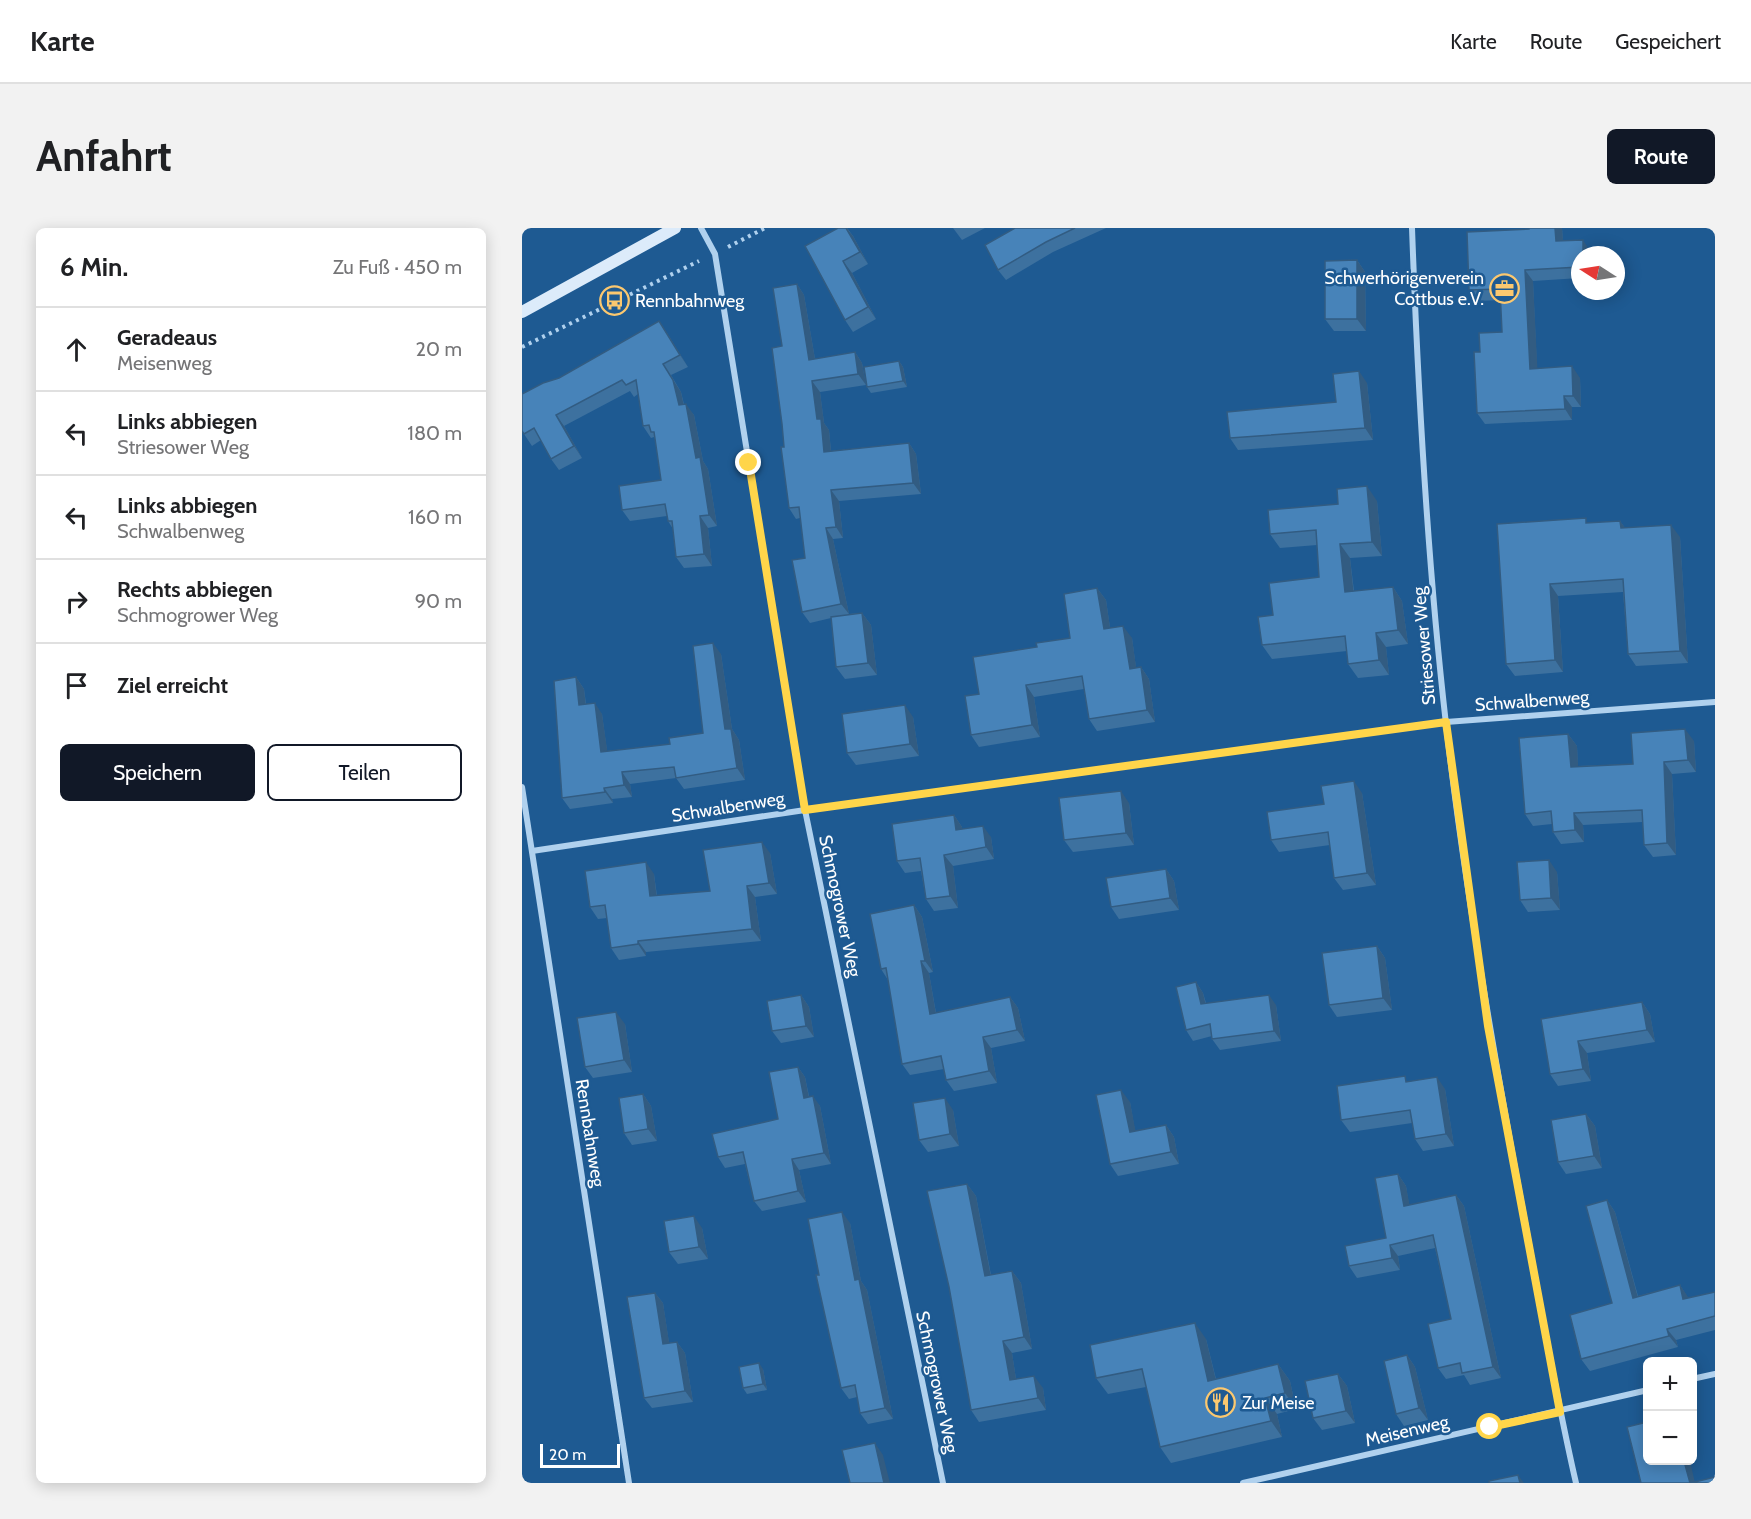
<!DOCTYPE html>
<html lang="de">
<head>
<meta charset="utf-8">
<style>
	body { margin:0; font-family:Cabin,sans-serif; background:#f2f2f2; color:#202124 }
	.controls { position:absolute; right:18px; bottom:18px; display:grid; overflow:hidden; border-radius:9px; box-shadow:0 3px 15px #0003 }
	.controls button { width:54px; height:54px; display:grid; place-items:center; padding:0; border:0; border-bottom:2px solid #e0e0e0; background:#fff; color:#202124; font:30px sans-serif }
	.compass { position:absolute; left:1049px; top:18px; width:54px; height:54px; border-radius:50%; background:#fff; box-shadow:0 3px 15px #0003; rotate:282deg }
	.scale { position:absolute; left:18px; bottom:15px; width:80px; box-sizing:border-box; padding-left:6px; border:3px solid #fff; border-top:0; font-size:16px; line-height:21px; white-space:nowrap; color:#fff; -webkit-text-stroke:4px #1e5a92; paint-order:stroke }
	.stop { position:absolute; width:18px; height:18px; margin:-14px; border:4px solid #ffd54a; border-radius:50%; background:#fff }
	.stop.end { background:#ffd54a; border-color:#fff; box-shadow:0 2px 6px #0008 }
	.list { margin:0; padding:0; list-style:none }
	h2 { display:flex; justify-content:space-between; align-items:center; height:78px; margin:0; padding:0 24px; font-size:26px }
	h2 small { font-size:20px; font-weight:400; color:#757577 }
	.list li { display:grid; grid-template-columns:39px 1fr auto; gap:18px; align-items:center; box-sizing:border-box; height:84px; padding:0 24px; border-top:2px solid #e0e0e0 }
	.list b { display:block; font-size:22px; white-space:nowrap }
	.list p { margin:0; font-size:20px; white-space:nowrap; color:#757577 }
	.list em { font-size:20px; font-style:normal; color:#757577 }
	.actions { display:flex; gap:12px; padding:18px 24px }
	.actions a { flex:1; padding:14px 0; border:2px solid #111827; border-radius:9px; text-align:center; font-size:21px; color:#111827 }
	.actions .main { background:#111827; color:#fff }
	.icon { flex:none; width:33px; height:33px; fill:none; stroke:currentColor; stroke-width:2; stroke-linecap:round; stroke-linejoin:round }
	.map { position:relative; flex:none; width:1193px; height:1255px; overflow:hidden; border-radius:9px }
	header { display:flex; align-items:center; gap:36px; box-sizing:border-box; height:84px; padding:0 30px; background:#fff; border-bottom:2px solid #e0e0e0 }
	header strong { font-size:28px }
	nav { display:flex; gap:33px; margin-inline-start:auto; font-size:21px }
	.intro { display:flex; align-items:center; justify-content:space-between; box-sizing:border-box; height:144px; padding:0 36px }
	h1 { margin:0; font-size:42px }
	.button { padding:15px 27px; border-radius:9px; background:#111827; color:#fff; font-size:21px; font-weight:700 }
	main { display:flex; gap:36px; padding:0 36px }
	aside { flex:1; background:#fff; border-radius:9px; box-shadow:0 3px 15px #0003 }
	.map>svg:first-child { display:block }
</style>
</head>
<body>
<header>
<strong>Karte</strong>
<nav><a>Karte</a><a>Route</a><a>Gespeichert</a></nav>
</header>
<div class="intro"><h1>Anfahrt</h1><a class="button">Route</a></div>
<main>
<aside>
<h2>6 Min.<small>Zu Fuß · 450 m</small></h2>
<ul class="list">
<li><svg class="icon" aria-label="ahead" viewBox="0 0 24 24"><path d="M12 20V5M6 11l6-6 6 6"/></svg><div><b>Geradeaus</b><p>Meisenweg</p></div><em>20 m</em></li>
<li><svg class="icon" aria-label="left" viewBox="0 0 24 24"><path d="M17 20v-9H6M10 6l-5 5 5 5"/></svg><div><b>Links abbiegen</b><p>Striesower Weg</p></div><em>180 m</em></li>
<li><svg class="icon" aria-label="left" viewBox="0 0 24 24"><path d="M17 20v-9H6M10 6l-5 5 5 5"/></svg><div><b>Links abbiegen</b><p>Schwalbenweg</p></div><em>160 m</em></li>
<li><svg class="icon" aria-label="right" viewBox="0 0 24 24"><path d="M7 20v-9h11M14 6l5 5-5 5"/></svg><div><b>Rechts abbiegen</b><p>Schmogrower Weg</p></div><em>90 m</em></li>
<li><svg class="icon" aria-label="arrive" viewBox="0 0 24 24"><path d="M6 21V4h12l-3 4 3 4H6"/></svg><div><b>Ziel erreicht</b></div></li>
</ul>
<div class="actions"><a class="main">Speichern</a><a>Teilen</a></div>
</aside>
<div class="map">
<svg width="1193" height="1255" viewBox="0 0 1193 1255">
	<rect width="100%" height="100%" fill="#1e5a92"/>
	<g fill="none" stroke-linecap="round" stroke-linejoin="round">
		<g stroke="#b0d1ee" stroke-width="4" stroke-dasharray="3 4.5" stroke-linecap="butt">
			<polyline points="206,19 243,0"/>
			<polyline points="0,119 177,33"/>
		</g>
		<g stroke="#b0d1ee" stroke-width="6">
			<polyline points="179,0 193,26 283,582 421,1255"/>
			<path d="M890 0C896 165 905 331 924 496 942 654 969 811 998 967 1016 1063 1032 1160 1054 1255"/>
			<polyline points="0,559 107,1255"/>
			<polyline points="10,623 283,582 924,494 1193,474"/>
			<polyline points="1170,1151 1193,1146"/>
			<polyline points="721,1255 1126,1162"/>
		</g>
		<polyline stroke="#dcebfa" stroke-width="12" points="0,84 153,0"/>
	</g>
	<g fill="#3d719f">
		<polygon points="316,0 325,0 331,8 346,36 330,45 354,91 331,104 323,92"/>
		<polygon points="431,0 463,0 440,12"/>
		<polygon points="493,0 584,0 531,24 484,52 476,42"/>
		<polygon points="1007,0 1040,0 1041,13 1068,23 1069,27 1058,27 1058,50 1011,53 1015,140 1058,150 1059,179 1050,179 1050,192 963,196 955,185 958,124 980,104 979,72 955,73 947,62 1007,1"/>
		<polygon points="835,32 843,44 844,103 812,103 803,91"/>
		<polygon points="275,56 282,67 293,131 333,124 340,135 344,157 298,164 302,195 307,202 309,223 387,215 394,226 399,266 317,273 321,310 311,311 327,386 340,385 349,397 355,447 323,451 314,439 309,390 288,395 280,384 283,330 278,290 274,291 267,280 262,219 260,118"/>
		<polygon points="145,105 166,139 149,147 159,164 162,176 172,187 181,233 186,241 195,298 186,300 190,338 162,340 154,329 151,301 146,293 145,288 108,293 100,282 139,252 133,211 132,209 129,210 121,198 116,166 112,169 108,163 42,198 60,230 37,242 29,231 19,212 10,218 2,206 37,150"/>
		<polygon points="377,133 381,139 385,159 349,165 345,159"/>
		<polygon points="845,155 851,212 716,222 708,210 814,174"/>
		<polygon points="855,273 860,328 828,330 832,363 871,359 880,373 886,416 864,419 867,447 836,450 826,436 825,423 750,431 740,417 751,387 797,349 795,317 758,320 748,306 816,276"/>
		<polygon points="1098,293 1103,300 1158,309 1166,435 1114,438 1106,426 1101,364 1036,368 1041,444 993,448 984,436 975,296 1067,295"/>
		<polygon points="575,360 584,372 588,400 610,410 614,440 619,439 627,451 633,494 575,503 567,491 562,461 512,469 518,509 457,519 449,507 457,466 515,419 548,410"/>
		<polygon points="199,426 210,501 217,512 223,552 162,561 154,550 108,556 110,569 90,571 91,575 48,581 40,570 54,449 62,461 64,476 80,486 85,523 148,516 181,505"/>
		<polygon points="391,489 397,528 334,537 325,525"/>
		<polygon points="1046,506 1055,518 1056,538 1111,536 1172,513 1174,544 1150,546 1154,627 1131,629 1122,617 1121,594 1061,597 1062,614 1039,616 1031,604 1030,596 1011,598 1003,586"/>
		<polygon points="840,565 854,657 821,662 812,650 808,617 757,624 749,612 802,576"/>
		<polygon points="607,575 612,617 551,624 542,612"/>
		<polygon points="432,587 440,599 440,601 469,609 472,631 431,638 436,680 412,683 404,671 399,643 383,645 375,633"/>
		<polygon points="248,625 255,666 233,669 239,713 124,724 124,728 97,732 89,720 85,690 76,691 68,679 132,646 135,668 188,663"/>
		<polygon points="644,641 652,653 657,682 597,691 589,679"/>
		<polygon points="1035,644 1038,682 1006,684 998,672"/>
		<polygon points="392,677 400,689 411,744 407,745 414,785 488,769 496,780 503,813 469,820 475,855 432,863 424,852 422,841 388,847 380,836 366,752 359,741"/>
		<polygon points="855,718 863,730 870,782 815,789 807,777"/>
		<polygon points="674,754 681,765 684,775 754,777 759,813 698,822 690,811 690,808 671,813 664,802"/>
		<polygon points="279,767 287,779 292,809 259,815 250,803"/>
		<polygon points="1120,774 1128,786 1133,814 1065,825 1069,853 1036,858 1028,846 1019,791"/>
		<polygon points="103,796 110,844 71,850 63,839"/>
		<polygon points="276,839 283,849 287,868 298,878 309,936 277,942 284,974 240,983 232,973 223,936 203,940 196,929 256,891"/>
		<polygon points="887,854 923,861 932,918 901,923 893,911 890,895 828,904 819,892"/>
		<polygon points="121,866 129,878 135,913 110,917 102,905"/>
		<polygon points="608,874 613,903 644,897 652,909 657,936 596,948 588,936"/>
		<polygon points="431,882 437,918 406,924 397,912"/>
		<polygon points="1064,886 1073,898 1080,940 1044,946 1036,934"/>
		<polygon points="876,946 884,958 887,977 934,967 942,978 979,1150 948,1157 942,1147 924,1151 916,1140 929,1091 913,1020 876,1028 878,1042 835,1050 827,1038 864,1010"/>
		<polygon points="445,956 454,968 469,1047 490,1043 499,1055 510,1121 490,1125 494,1151 521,1160 524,1182 457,1194 449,1182"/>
		<polygon points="1085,972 1093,984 1116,1068 1158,1057 1166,1070 1193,1064 1193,1102 1154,1112 1156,1119 1068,1143 1059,1131 1090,1075"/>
		<polygon points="328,995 339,1053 345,1062 371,1191 346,1196 338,1185 335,1169 327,1171 319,1160 297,1047"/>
		<polygon points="180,1000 186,1031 156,1036 147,1024"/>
		<polygon points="133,1065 141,1075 147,1115 155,1114 163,1125 171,1174 130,1180 122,1170"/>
		<polygon points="684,1111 694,1151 756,1136 768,1153 774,1181 755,1186 760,1209 649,1235 638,1219 624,1159 586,1166 574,1150"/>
		<polygon points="885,1127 893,1139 906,1192 882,1198 874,1186"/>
		<polygon points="241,1141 245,1162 225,1166 221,1160"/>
		<polygon points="816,1146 825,1158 833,1195 800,1202 791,1190"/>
	</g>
	<g fill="#325c82">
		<polygon points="324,0 331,8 346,36 338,24"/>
		<polygon points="1033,0 1040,0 1042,24 1034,13"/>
		<polygon points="1061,12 1068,23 1069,27 1061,27"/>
		<polygon points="835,32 843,44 844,103 835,91"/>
		<polygon points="321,33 330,45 354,91 346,79"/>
		<polygon points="1003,42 1011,53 1016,152 1008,141"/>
		<polygon points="275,56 282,67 295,143 287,132"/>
		<polygon points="137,93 145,105 166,139 158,127"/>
		<polygon points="333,124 340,135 344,157 336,146"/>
		<polygon points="377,133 381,139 385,159 381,153"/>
		<polygon points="141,136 159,164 164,188 157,177"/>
		<polygon points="1050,138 1058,150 1059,179 1051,168"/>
		<polygon points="837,143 845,155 851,212 843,200"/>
		<polygon points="290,153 298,164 302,195 307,202 310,235 302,224 295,191"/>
		<polygon points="1042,168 1050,179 1050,192 1043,181"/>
		<polygon points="164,176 172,187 181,233 186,241 195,298 187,287 174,230"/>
		<polygon points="34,187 42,198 60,230 52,218"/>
		<polygon points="387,215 394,226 399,266 391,255"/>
		<polygon points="845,258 855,273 860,328 850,314"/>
		<polygon points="309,262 317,273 321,310 314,299"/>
		<polygon points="178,288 186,300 190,338 182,326"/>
		<polygon points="1098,293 1107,305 1099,300"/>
		<polygon points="1149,297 1158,309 1166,435 1158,423"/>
		<polygon points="304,300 311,311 327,386 319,376"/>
		<polygon points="818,316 828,330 833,378 823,364"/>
		<polygon points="1028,356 1036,368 1041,444 1033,432"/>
		<polygon points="871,359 880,373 886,416 876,402"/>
		<polygon points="575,360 584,372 590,413 582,401"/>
		<polygon points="340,385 349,397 355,447 346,435"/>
		<polygon points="601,398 610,410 616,453 608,441"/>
		<polygon points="854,405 864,419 867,447 857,432"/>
		<polygon points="191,415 199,426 210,501 217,512 223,552 215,540 203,501"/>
		<polygon points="619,439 627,451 633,494 625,482"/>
		<polygon points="54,449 62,461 65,488 57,477"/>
		<polygon points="504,457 512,469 518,509 510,497"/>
		<polygon points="73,475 80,486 87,535 79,524"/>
		<polygon points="383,477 391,489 397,528 388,516"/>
		<polygon points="1163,501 1172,513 1174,544 1166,532"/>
		<polygon points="1046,506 1055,518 1057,551 1049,539"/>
		<polygon points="1142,534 1150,546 1154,627 1145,615"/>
		<polygon points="100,544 108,556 110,569 102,557"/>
		<polygon points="832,553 840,565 854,657 845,645"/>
		<polygon points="82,560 90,571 91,575 83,564"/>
		<polygon points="599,563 607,575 612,617 604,605"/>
		<polygon points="1052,585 1061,597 1062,614 1053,602"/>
		<polygon points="432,587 440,599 442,613 434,602"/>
		<polygon points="461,598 469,609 472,631 464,619"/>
		<polygon points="240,614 248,625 255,666 247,655"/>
		<polygon points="422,627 431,638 436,680 428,668"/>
		<polygon points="1027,632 1035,644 1038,682 1029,670"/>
		<polygon points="124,634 132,646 136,680 128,668"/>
		<polygon points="644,641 652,653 657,682 648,670"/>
		<polygon points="225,658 233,669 239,713 230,701"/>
		<polygon points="392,677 400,689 411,744 403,733"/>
		<polygon points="116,713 124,724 124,728 116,716"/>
		<polygon points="855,718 863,730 870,782 861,770"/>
		<polygon points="399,733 407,745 416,798 408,786"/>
		<polygon points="674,754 681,765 686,786 679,776"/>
		<polygon points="279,767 287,779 292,809 284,798"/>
		<polygon points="747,767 754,777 759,813 752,803"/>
		<polygon points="488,769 496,780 503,813 495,802"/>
		<polygon points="1120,774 1128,786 1133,814 1125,802"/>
		<polygon points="94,784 103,796 110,844 102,832"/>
		<polygon points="461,809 469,820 475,855 467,843"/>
		<polygon points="1056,813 1065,825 1069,853 1061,841"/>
		<polygon points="276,839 283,849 289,880 282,870"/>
		<polygon points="915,849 923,861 932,918 924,906"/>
		<polygon points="599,862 608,874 616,916 608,904"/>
		<polygon points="121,866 129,878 135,913 126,901"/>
		<polygon points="291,868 298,878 309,936 302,925"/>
		<polygon points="423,870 431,882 437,918 428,906"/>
		<polygon points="1064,886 1073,898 1080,940 1072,928"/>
		<polygon points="644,897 652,909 657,936 649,924"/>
		<polygon points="270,931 277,942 284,974 276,963"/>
		<polygon points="876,946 884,958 890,990 882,978"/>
		<polygon points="445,956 454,968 471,1060 463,1048"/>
		<polygon points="934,967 942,978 979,1150 971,1139"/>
		<polygon points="1085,972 1093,984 1119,1081 1111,1070"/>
		<polygon points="320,984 328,995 339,1053 345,1062 371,1191 363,1180 333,1052"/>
		<polygon points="172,988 180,1000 186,1031 177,1019"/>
		<polygon points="868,1017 876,1028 878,1042 870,1030"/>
		<polygon points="490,1043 499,1055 510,1121 502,1109"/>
		<polygon points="1158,1057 1166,1069 1169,1083 1161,1071"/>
		<polygon points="133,1065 141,1075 149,1127 141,1116"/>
		<polygon points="673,1095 684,1111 698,1169 686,1153"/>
		<polygon points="1145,1101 1154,1112 1156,1119 1147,1108"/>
		<polygon points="481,1113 490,1125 496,1164 488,1152"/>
		<polygon points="155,1114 163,1125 171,1174 163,1163"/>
		<polygon points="885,1127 893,1139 906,1192 897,1180"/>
		<polygon points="237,1135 241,1141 245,1162 241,1156"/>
		<polygon points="756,1136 768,1153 774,1181 763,1165"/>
		<polygon points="816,1146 825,1158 833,1195 824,1183"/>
		<polygon points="512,1148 521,1160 524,1182 516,1170"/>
		<polygon points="743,1170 755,1186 760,1209 749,1193"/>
		<polygon points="353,1215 361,1227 368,1255 362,1255"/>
		<polygon points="1162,1233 1168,1233 1173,1255 1168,1255"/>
		<polygon points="996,1247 1002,1255 998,1255"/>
	</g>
	<g fill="#4783b9" stroke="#325c82" stroke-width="1.5">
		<polygon points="316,0 324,0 338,24 321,33 346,79 323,92 283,18"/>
		<polygon points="493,0 553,0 524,14 476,42 463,17"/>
		<polygon points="1007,0 1033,0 1034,13 1061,12 1061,27 1058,27 1058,39 1003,42 1008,141 1050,138 1051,168 1042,168 1043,181 955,185 952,124 958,124 957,105 980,104 978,61 947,62 945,4 1007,1"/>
		<polygon points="835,32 835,91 803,91 803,33"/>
		<polygon points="275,56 287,132 333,124 336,146 290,153 295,191 299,191 302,224 387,215 391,255 309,262 314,299 304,300 319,376 280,384 270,332 283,330 277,279 267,280 259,219 262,219 260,196 250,120 260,118 251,60"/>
		<polygon points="137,93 158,127 141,136 151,152 157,177 164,176 174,230 178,229 187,287 178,288 182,326 154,329 150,293 146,293 143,276 100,282 97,258 139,252 132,204 129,204 127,197 121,198 114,152 104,157 100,152 34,187 52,218 29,231 12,200 2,206 0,203 0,166 21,155 37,150"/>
		<polygon points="377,133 381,153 345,159 342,139"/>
		<polygon points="837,143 843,200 708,210 705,184 814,174 811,146"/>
		<polygon points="845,258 850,314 818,316 823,364 871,359 876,402 854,405 857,432 826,436 823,408 740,417 736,389 751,387 747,355 797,349 794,302 748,306 746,282 816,276 815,261"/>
		<polygon points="1064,290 1064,295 1098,293 1099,300 1149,297 1158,423 1106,426 1101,351 1028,356 1033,432 984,436 975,296"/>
		<polygon points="575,360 582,401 601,398 608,441 619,439 625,482 567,491 560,448 504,457 510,497 449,507 443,468 457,466 451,429 515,419 514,415 548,410 542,366"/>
		<polygon points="340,385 346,435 314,439 309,389"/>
		<polygon points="191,415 203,501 209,501 215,540 154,550 152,539 100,544 102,557 82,560 83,564 40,570 32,453 54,449 57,477 73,475 79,524 148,516 147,510 181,505 171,418"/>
		<polygon points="383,477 388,516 325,525 320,486"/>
		<polygon points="1163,501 1166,532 1142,534 1145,615 1122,617 1120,582 1052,585 1053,602 1031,604 1029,583 1003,586 997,510 1046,506 1049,539 1111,536 1109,505"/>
		<polygon points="832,553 845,645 812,650 806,604 749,612 745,584 802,576 799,558"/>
		<polygon points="599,563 604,605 542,612 537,570"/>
		<polygon points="432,587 434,602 461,598 464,619 422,627 428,668 404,671 398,630 375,633 370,596"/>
		<polygon points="240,614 247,655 225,658 230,701 116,713 116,716 89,720 83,677 68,679 63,643 124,634 128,668 188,663 181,622"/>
		<polygon points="1027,632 1029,670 998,672 995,634"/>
		<polygon points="644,641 648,670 589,679 584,650"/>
		<polygon points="392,677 403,733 399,733 408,786 488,769 495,802 461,809 467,843 424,852 419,828 380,836 364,740 359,741 348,686"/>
		<polygon points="855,718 861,770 807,777 800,725"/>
		<polygon points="674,754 679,776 747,767 752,803 690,811 688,796 664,802 654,759"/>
		<polygon points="279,767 284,798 250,803 245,773"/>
		<polygon points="1120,774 1125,802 1056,813 1061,841 1028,846 1019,791"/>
		<polygon points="94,784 102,832 63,839 55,790"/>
		<polygon points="276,839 282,870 291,868 302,925 270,931 276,963 232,973 221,924 196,929 190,906 256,891 247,844"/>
		<polygon points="883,848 884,854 915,849 924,906 893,911 888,882 819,892 815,858"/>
		<polygon points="599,862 608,904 644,897 649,924 588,936 574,867"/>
		<polygon points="121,866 126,901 102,905 97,870"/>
		<polygon points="423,870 428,906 397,912 391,875"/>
		<polygon points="1064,886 1072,928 1036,934 1029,892"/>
		<polygon points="876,946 882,978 934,967 971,1139 940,1145 938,1135 916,1140 906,1096 929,1091 911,1007 868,1017 870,1030 827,1038 823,1018 864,1010 853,950"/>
		<polygon points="445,956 463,1048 490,1043 502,1109 481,1113 488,1152 512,1148 516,1170 449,1182 427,1059 405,963"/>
		<polygon points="1085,972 1111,1070 1158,1057 1161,1071 1193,1064 1193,1088 1145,1101 1147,1108 1059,1131 1048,1087 1090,1075 1064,978"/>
		<polygon points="320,984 333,1052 337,1051 363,1180 338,1185 333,1157 319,1160 294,1047 297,1047 286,991"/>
		<polygon points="172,988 177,1019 147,1024 142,993"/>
		<polygon points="133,1065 141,1116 155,1114 163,1163 122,1170 105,1069"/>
		<polygon points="673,1095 686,1153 756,1136 763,1165 743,1170 749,1193 638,1219 620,1141 574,1150 568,1117"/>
		<polygon points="885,1127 897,1180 874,1186 862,1133"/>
		<polygon points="237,1135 241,1156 221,1160 217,1139"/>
		<polygon points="816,1146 824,1183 791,1190 783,1153"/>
		<polygon points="1125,1194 1125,1233 1162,1233 1168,1255 1119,1255 1105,1199"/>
		<polygon points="353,1215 362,1255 328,1255 320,1222"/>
		<polygon points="996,1247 998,1255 967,1255 967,1253"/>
		<polygon points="1193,1249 1193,1255 1169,1255"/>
	</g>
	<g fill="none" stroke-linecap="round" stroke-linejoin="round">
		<polyline stroke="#ffd54a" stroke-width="8" points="227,235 283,582 924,494 966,798 1038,1184 968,1199"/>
	</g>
	<defs>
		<symbol id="office-ring" viewBox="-11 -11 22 22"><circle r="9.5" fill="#1e5a92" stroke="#fcc86f" stroke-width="1.5"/><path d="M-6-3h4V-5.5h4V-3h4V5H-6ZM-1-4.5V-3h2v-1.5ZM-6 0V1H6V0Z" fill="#fcc86f"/></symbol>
		<symbol id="bus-ring" viewBox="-11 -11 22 22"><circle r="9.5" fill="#1e5a92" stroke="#fcc86f" stroke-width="1.5"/><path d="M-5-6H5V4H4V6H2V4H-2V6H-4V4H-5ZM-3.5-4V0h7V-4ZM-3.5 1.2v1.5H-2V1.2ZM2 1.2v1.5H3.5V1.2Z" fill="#fcc86f"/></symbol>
		<symbol id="restaurant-ring" viewBox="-11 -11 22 22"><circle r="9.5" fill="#1e5a92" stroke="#fcc86f" stroke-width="1.5"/><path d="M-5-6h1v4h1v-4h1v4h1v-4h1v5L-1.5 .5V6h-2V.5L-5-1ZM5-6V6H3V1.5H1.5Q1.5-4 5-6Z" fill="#fcc86f"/></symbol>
	</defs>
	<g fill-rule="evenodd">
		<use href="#office-ring" x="966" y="44" width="33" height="33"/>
		<use href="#bus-ring" x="76" y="56" width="33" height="33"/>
		<use href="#restaurant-ring" x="682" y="1158" width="33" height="33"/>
	</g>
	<g text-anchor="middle" stroke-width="5" stroke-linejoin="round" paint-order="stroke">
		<g font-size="18" fill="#fff" stroke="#1e5a92" text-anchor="start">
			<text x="962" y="56" text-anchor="end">Schwerhörigenverein<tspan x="962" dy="21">Cottbus e.V.</tspan></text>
			<text x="113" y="79">Rennbahnweg</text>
			<text x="720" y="1181">Zur Meise</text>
		</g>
		<g font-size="18" fill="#fff" stroke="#1e5a92">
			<text transform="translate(902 418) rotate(-95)" y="6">Striesower Weg</text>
			<text transform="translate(1010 473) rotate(-4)" y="6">Schwalbenweg</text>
			<text transform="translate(206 579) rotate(-9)" y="6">Schwalbenweg</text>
			<text transform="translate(318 678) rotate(78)" y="6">Schmogrower Weg</text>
			<text transform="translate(68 905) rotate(81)" y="6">Rennbahnweg</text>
			<text transform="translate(415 1154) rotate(78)" y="6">Schmogrower Weg</text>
			<text transform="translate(885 1203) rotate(-13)" y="6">Meisenweg</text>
		</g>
	</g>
</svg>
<div class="controls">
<button>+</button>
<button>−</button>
</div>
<svg class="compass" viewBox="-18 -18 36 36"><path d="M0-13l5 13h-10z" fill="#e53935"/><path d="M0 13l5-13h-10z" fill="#757577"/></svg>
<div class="scale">20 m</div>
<div class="stop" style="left:968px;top:1199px"></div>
<div class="stop end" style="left:227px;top:235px"></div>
</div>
</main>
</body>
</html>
